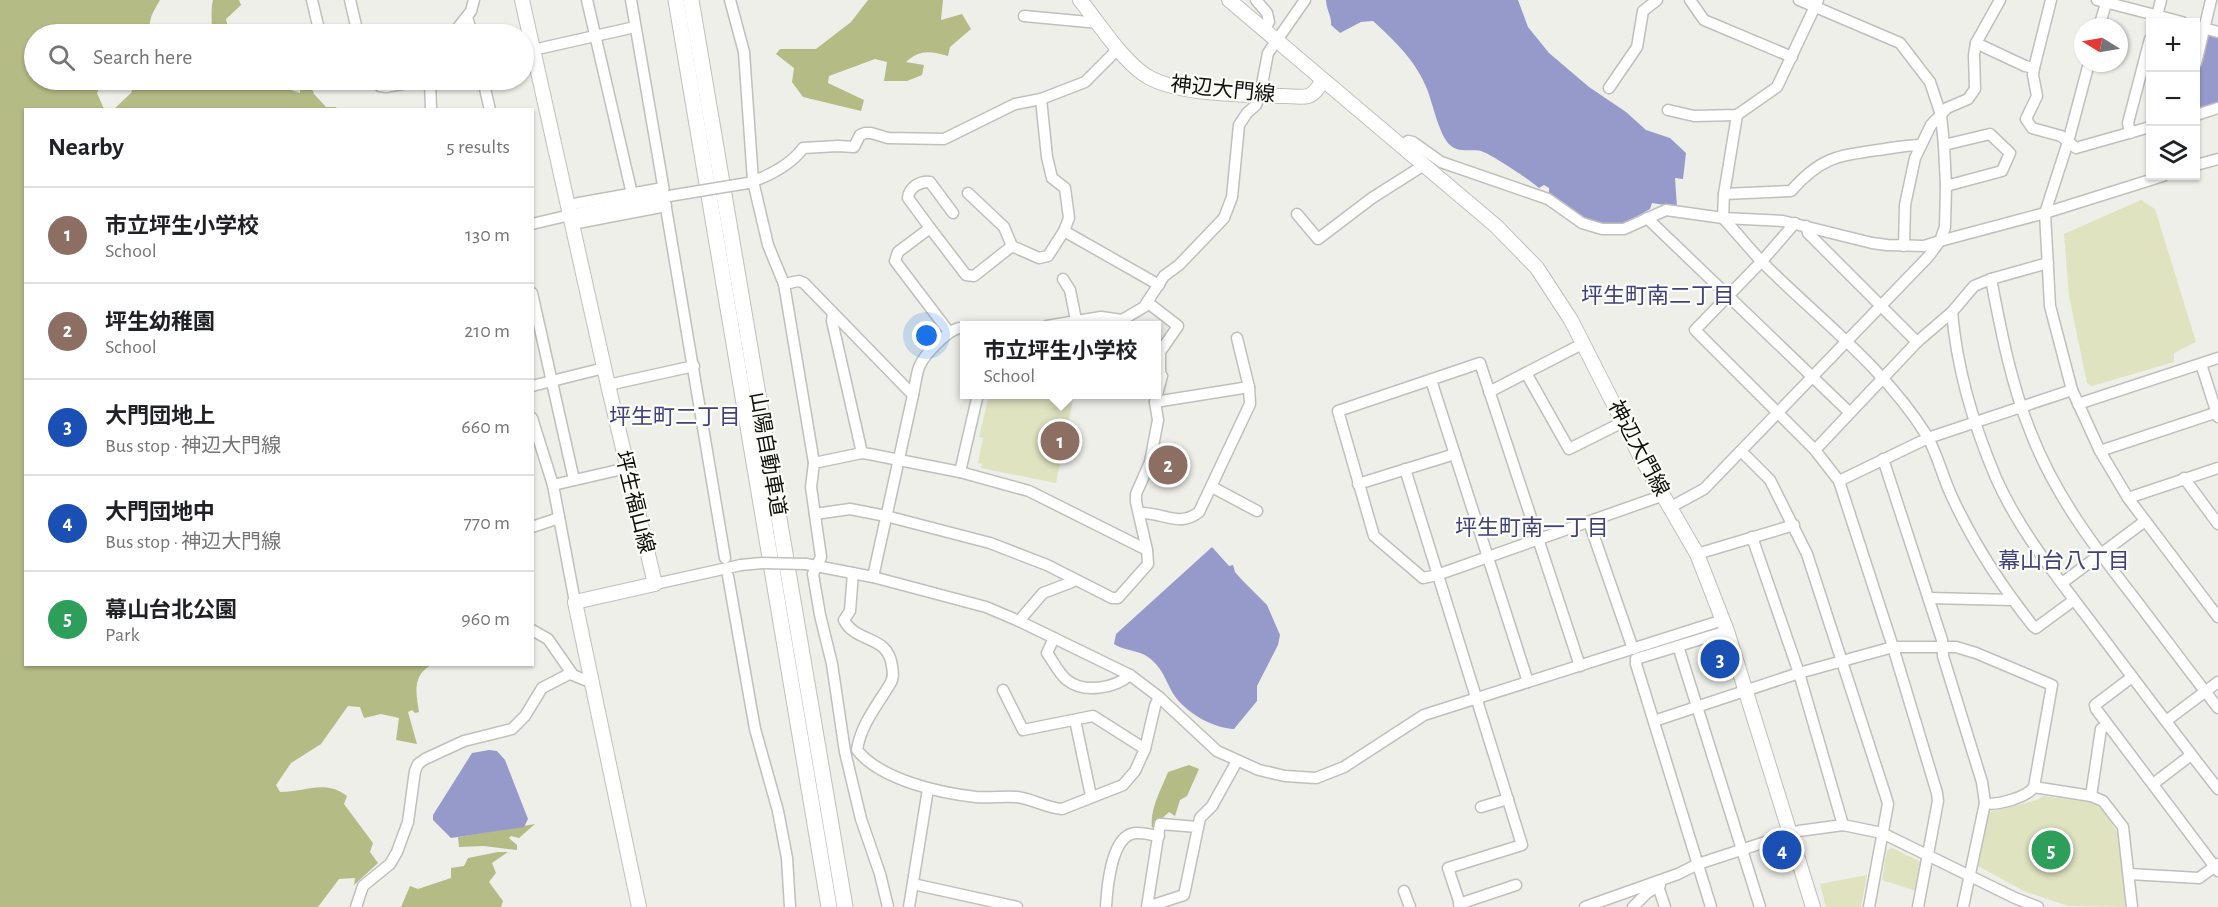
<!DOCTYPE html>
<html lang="en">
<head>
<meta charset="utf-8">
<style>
	body { margin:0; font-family:"Alegreya Sans","Noto Sans JP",sans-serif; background:#f2f2f2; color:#202124 }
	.controls { position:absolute; right:18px; top:18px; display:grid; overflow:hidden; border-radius:0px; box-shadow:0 2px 4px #0004 }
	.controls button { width:54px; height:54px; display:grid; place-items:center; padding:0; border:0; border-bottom:2px solid #e0e0e0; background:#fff; color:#202124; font:30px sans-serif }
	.compass { position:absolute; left:2074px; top:18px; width:54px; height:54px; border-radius:50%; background:#fff; box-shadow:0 2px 4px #0004; rotate:281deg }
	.you { position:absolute; left:927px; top:336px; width:21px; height:21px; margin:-15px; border:4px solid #fff; border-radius:50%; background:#1a73e8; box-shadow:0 0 0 9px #1a73e833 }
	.badge { display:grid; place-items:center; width:39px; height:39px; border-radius:50%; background:#0b8043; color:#fff; font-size:20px; font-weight:700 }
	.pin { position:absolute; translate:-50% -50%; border:3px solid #fff; box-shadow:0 2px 6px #0006 }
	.popup { position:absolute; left:960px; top:321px; width:201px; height:78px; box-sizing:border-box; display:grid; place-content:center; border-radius:0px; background:#fff; filter:drop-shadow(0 2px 4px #0005); font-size:20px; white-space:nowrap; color:#757577 }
	.popup b { font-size:22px; color:#202124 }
	.popup::after { content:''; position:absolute; left:50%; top:100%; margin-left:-12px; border:12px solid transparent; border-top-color:#fff }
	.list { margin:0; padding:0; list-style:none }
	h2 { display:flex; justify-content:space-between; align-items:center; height:78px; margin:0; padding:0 24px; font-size:26px }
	h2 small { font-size:20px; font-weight:400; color:#757577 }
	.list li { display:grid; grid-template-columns:39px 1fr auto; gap:18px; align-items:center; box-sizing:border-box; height:96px; padding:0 24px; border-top:2px solid #e0e0e0 }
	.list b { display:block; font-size:22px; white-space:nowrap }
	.list p { margin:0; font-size:20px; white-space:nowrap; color:#757577 }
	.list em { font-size:20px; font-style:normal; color:#757577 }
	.icon { flex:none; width:33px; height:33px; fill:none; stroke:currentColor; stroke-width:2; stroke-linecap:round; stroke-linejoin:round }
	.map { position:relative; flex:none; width:2218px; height:907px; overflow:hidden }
	.search { position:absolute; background:#fff; box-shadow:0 2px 4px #0004; left:24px; top:24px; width:510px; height:66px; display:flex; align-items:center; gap:15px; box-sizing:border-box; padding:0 21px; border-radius:33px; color:#757577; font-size:22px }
	.panel { position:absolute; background:#fff; box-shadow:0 2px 4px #0004; left:24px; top:108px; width:510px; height:558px; border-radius:0px }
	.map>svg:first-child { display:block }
</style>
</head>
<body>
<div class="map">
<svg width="2218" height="907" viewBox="0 0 2218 907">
	<rect width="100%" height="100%" fill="#eeefe9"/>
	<g fill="#dfe3c0">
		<polygon points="2141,200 2155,209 2196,342 2174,353 2174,362 2092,386 2087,383 2069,296 2064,234"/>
		<polygon points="989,395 1074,395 1056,483 981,468 982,464 978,463 983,438 979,437"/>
		<polygon points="2043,796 2095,803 2107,816 2119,835 2128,907 2068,906 2024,891 1978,866 1989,812 2037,800"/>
		<polygon points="1892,848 1919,861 1921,864 1916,891 1882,880 1887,850"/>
		<polygon points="1867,875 1861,907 1826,907 1820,884"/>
	</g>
	<g fill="#b4bb85">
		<path d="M0 0H160C153 12 147 21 151 34H34V80H105L102 81 97 93 104 109 26 110V664L431 665C412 676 416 693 419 712L415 713 412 710 408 712 417 744 396 740 399 718 381 714 364 718 360 707 348 706 321 744 291 763 276 785 280 792C306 792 325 779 347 796L344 804 373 843 370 852 378 863 354 885 355 878 339 879 318 907H0Z"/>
		<path d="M213 0H239L241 5 226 19 229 32 227 34H211C213 22 210 13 213 0Z"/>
		<path d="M868 0H943L941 20 962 14 971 29 950 47 948 56C930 51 920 49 906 62L924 65 922 75 907 81H884L887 62 875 59 829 76 828 83 864 100 861 111 803 97 792 82 794 68 776 54 780 49H816L851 22Z"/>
		<polygon points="136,80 147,80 152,83 160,80 269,80 270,83 300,93 301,80 309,80 314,94 326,107 336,107 337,109 114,109 131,93"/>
		<path d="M1189 765 1199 769 1187 796 1180 800 1175 816 1169 812 1152 828C1150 808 1161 790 1168 772Z"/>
		<polygon points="535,824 519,838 511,836 509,838 517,845 517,850 484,846 459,847 458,837"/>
		<polygon points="498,852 508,852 492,863 496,873 489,882 503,901 501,907 401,907 410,886 418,889 451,878 451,868 464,866 468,858"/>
	</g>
	<g fill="#969acb">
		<path d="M1326 0H1518L1528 27 1549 53 1589 87 1626 112 1646 130 1670 138 1686 153 1683 179 1675 178 1677 207 1652 203 1650 209 1623 224H1595L1583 218 1549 195V188L1544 185 1539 188C1532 181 1489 153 1481 151 1471 149 1458 153 1450 145 1439 135 1433 104 1427 89 1416 61 1395 41 1373 21L1361 22 1340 33 1331 25C1332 17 1326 9 1326 0Z"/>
		<polygon points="2206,31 2218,35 2218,105 2196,112 2196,73"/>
		<path d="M1212 547 1229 566 1233 565 1235 572 1242 580 1267 605 1280 635 1278 645 1257 686V701L1234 729C1214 728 1190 715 1177 699 1166 685 1165 669 1148 657 1139 650 1124 651 1114 644L1116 634Z"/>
		<polygon points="489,750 497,751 505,760 528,819 524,827 451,838 433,820 433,815 472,753"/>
	</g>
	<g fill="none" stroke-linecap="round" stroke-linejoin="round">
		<defs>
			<g id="minor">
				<polyline points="312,0 320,34"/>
				<polyline points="350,0 358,34"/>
				<polyline points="587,0 632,194"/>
				<polyline points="631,0 664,191"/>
				<polyline points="730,0 744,52 753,181 768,245 784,284 814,463 811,487 821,557 813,574 820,615 832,664 845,752 861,819 880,874 888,907"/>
				<polyline points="1256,0 1267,13 1269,22 1263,29"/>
				<polyline points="1690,0 1704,20 1792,57"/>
				<polyline points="2051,0 2034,68 2033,75 2037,96 2026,119 2032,128 2061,136 2076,148 2150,127"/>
				<polyline points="2097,0 2182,22"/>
				<polyline points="1024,16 1099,23"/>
				<polyline points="467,17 472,34"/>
				<polyline points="2156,20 2161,0"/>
				<polyline points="2196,26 2218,32"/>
				<polyline points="2099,27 2107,0"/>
				<polyline points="453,34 471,11 474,0"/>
				<polyline points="1976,43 2025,66 2034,68"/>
				<polyline points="524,52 635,27"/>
				<polyline points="2089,63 2068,142 2045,213 2050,306 2072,390 2100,451 2128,498 2218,617"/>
				<polyline points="2196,63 2211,0"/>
				<polyline points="371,80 380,86 386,87 424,80"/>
				<polyline points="430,80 431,110"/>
				<polyline points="483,80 490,110"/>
				<polyline points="1609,88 1637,47 1643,11 1657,0"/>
				<polyline points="1041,99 1047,157 1052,178 1065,188 1069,218 1064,231"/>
				<polyline points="1668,110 1694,116 1737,115 1777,87 1818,0"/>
				<path d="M1737 115 1724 194 1723 218C1736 232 1749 248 1762 262 1819 319 1884 367 1927 436 1938 455 1943 479 1953 499 1974 544 2002 587 2033 626L2036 628 2074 600"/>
				<polyline points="2196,115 2218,108"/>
				<polyline points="2130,133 2128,123 2150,39"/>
				<polyline points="1944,145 1990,134 2010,153 2002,171 1946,186"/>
				<polyline points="1402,146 1408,141 1413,142 1441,162 1548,199 1582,223 1602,229 1624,229 1666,210 1723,218 1783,221 1872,243 1887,245 1924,246 1940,241 1945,227 1946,186 1944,145 1941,115 1930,82 1900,43 1799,0"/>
				<polyline points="2196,165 2218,159"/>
				<path d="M749 183C768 176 791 165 803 148L838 146 854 147 860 135 865 133H871L888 138 944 139 1015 104 1041 99 1085 82 1119 48"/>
				<polyline points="968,193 1004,227 1012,246 1039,258 1048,256 1064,231 1159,285"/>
				<path d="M1724 194 1791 191C1820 158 1836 156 1878 150 1892 148 1907 145 1921 145"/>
				<polyline points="665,202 725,558"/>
				<polyline points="568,205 663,188"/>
				<polyline points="1297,214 1318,239 1372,198 1424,165"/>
				<polyline points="1647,218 1849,412"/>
				<polyline points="1795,223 1762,261 1695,330 1815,450 1839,481 1893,647 1937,793 1938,801 1918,907"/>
				<polyline points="532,224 570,215 669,196"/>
				<polyline points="572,224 666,206"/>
				<polyline points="1806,226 1808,233 1917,342"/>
				<polyline points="930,228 966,275 974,276 1012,246"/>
				<polyline points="1904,246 1905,205 1915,158 1931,125 1947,108 1968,99 1975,89 1974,55 1976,43 2000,0"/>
				<polyline points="1063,279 1070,290 1076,320"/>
				<path d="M1991 279C2001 331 2011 384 2031 433 2054 493 2093 545 2132 595 2161 633 2189 671 2218 708"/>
				<polyline points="784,284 799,281 804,283 913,395 873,577"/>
				<polyline points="532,293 574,480"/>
				<polyline points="1147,302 1178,326 1160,352 1160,372"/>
				<path d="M1952 312C1957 370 1973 424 1996 478 2019 530 2057 577 2091 622 2133 678 2175 734 2218 789"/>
				<polyline points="833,313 832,321 862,453"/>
				<polyline points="1047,326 1101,317 1122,320 1144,307 1164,276 1179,265 1224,218 1232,197 1239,125 1247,113 1256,105 1260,95 1268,53 1305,0"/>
				<path d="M949 332 895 261 898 252 930 228 908 198C909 187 920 181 930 182L953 213"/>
				<polyline points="2201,364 2218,417"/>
				<polyline points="1526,373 1569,449 1623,422"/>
				<polyline points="1431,380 1528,682"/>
				<polyline points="608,385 694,366"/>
				<polyline points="532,386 604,368"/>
				<polyline points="1489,392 1584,343"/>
				<path d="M913 395C915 386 916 376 919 367 924 355 951 325 964 328"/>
				<polyline points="1155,402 1249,387"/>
				<polyline points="2078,404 2218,358"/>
				<polyline points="532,418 553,485 575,602"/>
				<polyline points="1815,450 1917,342 1952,312 1974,286 1991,279 2048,263"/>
				<polyline points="1741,451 1770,480 1807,554 1886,797 1888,804 1869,907"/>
				<polyline points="2100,451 2218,412"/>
				<polyline points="1883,459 1942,640 1943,656 1982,782 1985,803 1963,907"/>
				<polyline points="814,463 862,453 869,454 960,472 1029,491 1147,550 1148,564 1118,598 1112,598 1047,565 990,543 886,516 850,509 815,514"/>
				<polyline points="1405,469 1522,845 1448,868 1461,907"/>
				<polyline points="960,472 978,394"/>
				<polyline points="2184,478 2218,524"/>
				<polyline points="1839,481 1928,438 2072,390"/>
				<polyline points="1358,484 1455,454"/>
				<polyline points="553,485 627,468"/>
				<polyline points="1212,487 1257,511"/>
				<polyline points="2128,498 2218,468"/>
				<polyline points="1671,507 1704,489 1928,257 1940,241 2045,213 2163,176"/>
				<path d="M1140 513C1163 512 1179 528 1199 512L1250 404 1249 387 1237 338"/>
				<polyline points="1589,522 1633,649"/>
				<polyline points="532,527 559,518"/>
				<polyline points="1752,537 1799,673 1843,825"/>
				<polyline points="1147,550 1136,502 1136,494 1150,462 1158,420 1155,402 1162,376 1156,370"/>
				<polyline points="1697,554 1794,525"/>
				<polyline points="806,564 873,577 986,607 1019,621 1130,675 1159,697 1217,751 1259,770 1285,776 1316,778 1344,767 1424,715 1723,620"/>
				<path d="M853 573 850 611 844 620C856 644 888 634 892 666 893 672 894 678 890 684 877 706 861 724 857 750 881 780 940 793 976 797 989 798 1004 796 1017 797 1033 799 1046 808 1062 809L1123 785 1135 771 1145 749 1155 706 1159 697"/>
				<polyline points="728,576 755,729 778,811 787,858 790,907"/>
				<polyline points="2062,583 2145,521"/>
				<polyline points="655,584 741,565"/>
				<polyline points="1929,598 2012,600"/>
				<polyline points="1019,621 1043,593 1072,582 1073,579"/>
				<polyline points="532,630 548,639 573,675 592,683"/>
				<path d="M1054 638 1047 653C1053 661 1059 674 1067 680 1084 694 1115 688 1130 675"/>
				<polyline points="1678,646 1760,907"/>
				<path d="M1580 666 1480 363 1338 411 1374 536 1423 578 1437 575C1513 548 1589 522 1664 495"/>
				<polyline points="2132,677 2095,705 2096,709 2218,871"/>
				<polyline points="1003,690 1023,730 1093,716 1145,749"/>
				<polyline points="1075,720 1091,796"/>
				<polyline points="1654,721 1799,673 1893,647 1956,647 1976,653 2052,685 2034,787"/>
				<polyline points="2166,721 2218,682"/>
				<polyline points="2153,784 2191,755"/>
				<polyline points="2091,796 2101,729 2107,725"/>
				<path d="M1985 803C1997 806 2027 797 2034 787L2091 796 2103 801 2123 827 2132 907"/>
				<polyline points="1481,807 1508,799"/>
				<polyline points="1198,827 1160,824 1147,907 1184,895 1200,818 1212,806 1237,761"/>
				<polyline points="2129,874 2199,878 2218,864"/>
				<polyline points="913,884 1017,907"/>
				<polyline points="1658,886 1665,907"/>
				<polyline points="1404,891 1410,907"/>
				<polyline points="1459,904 1516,885"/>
				<polyline points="356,907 363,886 390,864 397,852 408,822 415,771 418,764 425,759 464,741 512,729 525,716 542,688 571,673 573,675"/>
				<polyline points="909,907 928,789"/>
				<path d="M1106 907C1107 889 1111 841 1131 834 1139 831 1150 835 1159 836"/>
				<polyline points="1585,907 1678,874 1698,864 1799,831 1843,825 1882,833 2015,898 2038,907"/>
				<polyline points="1633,907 1647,893 1660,885"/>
				<polyline points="1711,907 1636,664 1636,659 1727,631"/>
			</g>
			<g id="major">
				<polyline points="522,0 608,385 655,584 575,602 639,907"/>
				<path d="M1080 0C1099 23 1124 64 1150 78 1183 95 1247 95 1285 96 1291 96 1302 98 1308 96 1315 94 1319 86 1323 80"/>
				<polyline points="1229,0 1496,226 1537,268 1571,320 1639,454 1697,554 1727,631 1813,907"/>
			</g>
			<g id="highway">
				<polyline points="676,0 829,907"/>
				<polyline points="691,0 845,907"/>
			</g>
		</defs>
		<use href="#minor" stroke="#bfc0bb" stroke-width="13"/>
		<use href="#major" stroke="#bfc0bb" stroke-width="16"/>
		<use href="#highway" stroke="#bfc0bb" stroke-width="17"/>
		<use href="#minor" stroke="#fff" stroke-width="10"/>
		<use href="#major" stroke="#fff" stroke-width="14"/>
		<use href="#highway" stroke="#fff" stroke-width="15"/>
		<defs>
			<g id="minor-bridge">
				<polyline points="669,196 748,183"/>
				<polyline points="741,565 762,563 806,564"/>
			</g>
		</defs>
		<use href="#minor-bridge" stroke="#bfc0bb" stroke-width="13" stroke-linecap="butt"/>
		<use href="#minor-bridge" stroke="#fff" stroke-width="10"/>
	</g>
	<g text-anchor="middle" stroke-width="4.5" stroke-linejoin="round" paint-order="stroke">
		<g font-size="21" fill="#10110f" stroke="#fcfdf7">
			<text transform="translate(1223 89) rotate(6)" y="7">神辺大門線</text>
			<text transform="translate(1639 448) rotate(62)" y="7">神辺大門線</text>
			<text transform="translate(768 454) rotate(80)" y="7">山陽自動車道</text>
			<text transform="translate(635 502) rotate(76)" y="7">坪生福山線</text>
		</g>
		<g font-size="22" fill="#41417e" stroke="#fcfdf7">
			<text x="1658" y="303">坪生町南二丁目</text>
			<text x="675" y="424">坪生町二丁目</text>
			<text x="1532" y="535">坪生町南一丁目</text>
			<text x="2064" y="568">幕山台八丁目</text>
		</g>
	</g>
</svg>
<div class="controls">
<button>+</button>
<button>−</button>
<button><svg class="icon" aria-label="layers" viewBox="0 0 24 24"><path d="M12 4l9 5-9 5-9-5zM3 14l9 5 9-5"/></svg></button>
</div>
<svg class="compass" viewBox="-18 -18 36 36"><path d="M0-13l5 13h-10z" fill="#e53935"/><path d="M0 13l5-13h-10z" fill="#757577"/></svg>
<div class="you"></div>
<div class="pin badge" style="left:1060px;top:441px;background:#8d6e63">1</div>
<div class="popup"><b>市立坪生小学校</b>School</div>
<div class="pin badge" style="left:1168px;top:465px;background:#8d6e63">2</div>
<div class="pin badge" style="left:1720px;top:659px;background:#1a4fb4">3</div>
<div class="pin badge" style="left:1782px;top:850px;background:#1a4fb4">4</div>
<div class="pin badge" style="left:2051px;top:850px;background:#2e9e5b">5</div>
<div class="search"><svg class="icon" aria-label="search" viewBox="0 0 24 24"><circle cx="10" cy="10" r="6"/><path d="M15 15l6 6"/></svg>Search here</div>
<section class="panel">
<h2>Nearby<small>5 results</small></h2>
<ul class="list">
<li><span class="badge" style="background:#8d6e63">1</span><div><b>市立坪生小学校</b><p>School</p></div><em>130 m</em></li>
<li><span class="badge" style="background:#8d6e63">2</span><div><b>坪生幼稚園</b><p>School</p></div><em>210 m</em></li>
<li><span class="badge" style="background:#1a4fb4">3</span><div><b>大門団地上</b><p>Bus stop · 神辺大門線</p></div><em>660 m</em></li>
<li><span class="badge" style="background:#1a4fb4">4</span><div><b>大門団地中</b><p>Bus stop · 神辺大門線</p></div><em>770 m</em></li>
<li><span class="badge" style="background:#2e9e5b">5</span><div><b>幕山台北公園</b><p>Park</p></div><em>960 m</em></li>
</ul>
</section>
</div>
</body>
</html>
